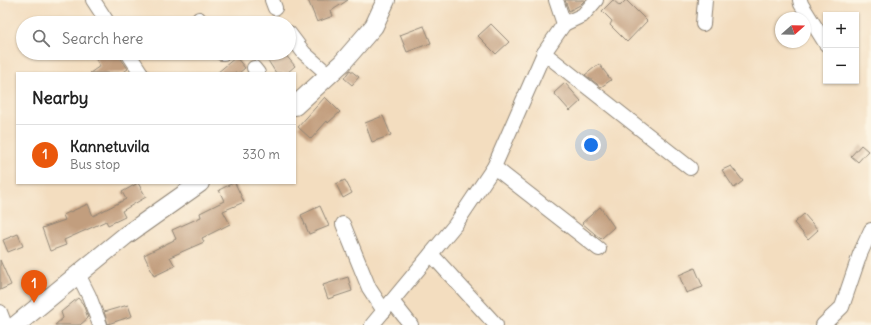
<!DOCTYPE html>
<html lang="en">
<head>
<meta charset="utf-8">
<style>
	body { margin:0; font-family:Delius,sans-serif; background:#f2f2f2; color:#222 }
	.controls { position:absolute; right:12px; top:12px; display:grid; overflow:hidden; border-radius:0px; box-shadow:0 1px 3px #0004 }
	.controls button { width:36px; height:36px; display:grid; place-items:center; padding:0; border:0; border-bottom:1px solid #e0e0e0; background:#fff; color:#222; font:20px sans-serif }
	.compass { position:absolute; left:775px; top:12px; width:36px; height:36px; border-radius:50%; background:#fff; box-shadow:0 1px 3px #0004; rotate:70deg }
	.you { position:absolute; left:591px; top:145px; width:14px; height:14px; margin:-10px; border:3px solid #fff; border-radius:50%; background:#1a73e8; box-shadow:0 0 0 6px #1a73e833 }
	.badge { display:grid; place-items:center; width:26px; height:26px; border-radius:50%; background:#ea580c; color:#fff; font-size:13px; font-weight:700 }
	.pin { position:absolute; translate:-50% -33px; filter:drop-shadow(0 1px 2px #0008) }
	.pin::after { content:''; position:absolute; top:21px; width:14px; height:12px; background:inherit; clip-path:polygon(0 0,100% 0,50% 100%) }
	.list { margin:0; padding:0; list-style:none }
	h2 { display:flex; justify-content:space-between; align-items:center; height:52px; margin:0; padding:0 16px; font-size:17px }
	h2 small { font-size:13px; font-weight:400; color:#767676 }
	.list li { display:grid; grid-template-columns:26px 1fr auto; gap:12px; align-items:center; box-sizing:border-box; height:60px; padding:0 16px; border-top:1px solid #e0e0e0 }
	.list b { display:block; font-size:15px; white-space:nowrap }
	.list p { margin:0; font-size:13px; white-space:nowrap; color:#767676 }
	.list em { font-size:13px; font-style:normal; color:#767676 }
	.icon { flex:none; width:22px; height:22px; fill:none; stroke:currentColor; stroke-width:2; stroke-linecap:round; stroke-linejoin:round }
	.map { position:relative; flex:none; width:871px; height:325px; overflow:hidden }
	.search { position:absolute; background:#fff; box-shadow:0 1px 3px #0004; left:16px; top:16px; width:280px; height:44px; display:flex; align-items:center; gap:10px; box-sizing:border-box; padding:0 14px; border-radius:22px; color:#767676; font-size:15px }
	.panel { position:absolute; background:#fff; box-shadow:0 1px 3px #0004; left:16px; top:72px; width:280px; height:112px; border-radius:0px }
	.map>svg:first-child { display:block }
</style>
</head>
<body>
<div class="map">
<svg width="871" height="325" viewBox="0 0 871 325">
	<rect width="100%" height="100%" fill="#fcf5e5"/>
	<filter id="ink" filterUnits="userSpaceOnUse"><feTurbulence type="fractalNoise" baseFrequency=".025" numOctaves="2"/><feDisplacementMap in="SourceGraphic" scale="8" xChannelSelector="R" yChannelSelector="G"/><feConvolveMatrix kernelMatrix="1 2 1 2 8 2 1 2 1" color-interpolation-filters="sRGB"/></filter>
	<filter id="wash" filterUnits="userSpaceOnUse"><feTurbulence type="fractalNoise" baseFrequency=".012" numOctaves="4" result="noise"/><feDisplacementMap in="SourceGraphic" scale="16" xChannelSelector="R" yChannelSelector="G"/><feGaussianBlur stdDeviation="0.9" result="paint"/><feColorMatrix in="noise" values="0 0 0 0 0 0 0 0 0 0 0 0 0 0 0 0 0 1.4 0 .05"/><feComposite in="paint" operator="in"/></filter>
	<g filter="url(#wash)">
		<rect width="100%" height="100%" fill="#f3ddbf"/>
		<g id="blocks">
			<g fill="#c29e7e">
				<polygon points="308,0 348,0 331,11 333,16 317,22"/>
				<polygon points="565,0 585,0 580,5 569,11"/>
				<polygon points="613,0 620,6 626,0 647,21 627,42 610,25 612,21 602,11"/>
				<polygon points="491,24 509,42 496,54 478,36"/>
				<polygon points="424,26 431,43 407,52 400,35"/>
				<polygon points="92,53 117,53 128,69 122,73 90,73 100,66"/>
				<polygon points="280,53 284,53 295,66 287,73 276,73 267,59"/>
				<polygon points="236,57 245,68 239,73 217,73"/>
				<polygon points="599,64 611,80 601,87 585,75"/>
				<polygon points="350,70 359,77 352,85 344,78"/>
				<polygon points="565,83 581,101 570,111 554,93"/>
				<polygon points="325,97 340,112 328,123 327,121 311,139 298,127"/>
				<polygon points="383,116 391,135 372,142 365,123"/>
				<polygon points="861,145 868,151 858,162 851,156"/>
				<polygon points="731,166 743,181 734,188 722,170"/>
				<polygon points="345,180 352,193 343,198 336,184"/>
				<polygon points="138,183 146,197 122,211 125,217 108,225 106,221 64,240 66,245 50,251 42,228 65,220 63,215 88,204 93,216 126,199 122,192"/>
				<polygon points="233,183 235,183 244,202 223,211 230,224 202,238 204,242 170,257 175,266 154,276 144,255 176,239 172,230 201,217 200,213 224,201 219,190"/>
				<polygon points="320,206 329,226 309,234 301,215"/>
				<polygon points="600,207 614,227 601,239 582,223"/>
				<polygon points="804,214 818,230 808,239 794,223"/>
				<polygon points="18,234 23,246 8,252 3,240"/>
				<polygon points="0,260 11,285 0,290"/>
				<polygon points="695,268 703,287 686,293 679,275"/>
				<polygon points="348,277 352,291 328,299 323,285"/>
				<polygon points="78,298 83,304 88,318 80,325 55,325 63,318 61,312"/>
				<polygon points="128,305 132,316 108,324 104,312"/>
			</g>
		</g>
	</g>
	<g filter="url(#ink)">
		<use href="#blocks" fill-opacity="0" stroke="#8f8475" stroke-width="1"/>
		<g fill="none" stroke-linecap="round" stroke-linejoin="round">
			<defs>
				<g id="minor">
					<polyline points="93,0 108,23"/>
					<polyline points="272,0 275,8"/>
					<polyline points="800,0 801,4 826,44"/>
					<polyline points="199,19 202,23"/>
					<polyline points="564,24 583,15 596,0"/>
					<polyline points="703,24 705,0"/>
					<polyline points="289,33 304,53 329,75"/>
					<polyline points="128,53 141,73"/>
					<polyline points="222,53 224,53"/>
					<polyline points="544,53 690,168"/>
					<polyline points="254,68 258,73"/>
					<polyline points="494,167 599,249"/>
					<polyline points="343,224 369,288 384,311"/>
					<polyline points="431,254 496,325"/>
					<polyline points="78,274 89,296 100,325"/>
					<polyline points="392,301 411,325"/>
					<polyline points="0,312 5,325"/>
					<polyline points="372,325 455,225 494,167 544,53 564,24 556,0"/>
					<polyline points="823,325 842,307 860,254 871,230"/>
				</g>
				<g id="major">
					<polyline points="295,106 342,63 374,26 386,0"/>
					<polyline points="16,325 125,236 200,183"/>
				</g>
			</defs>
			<use href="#minor" stroke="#8f8475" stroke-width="16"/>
			<use href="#major" stroke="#8f8475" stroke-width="20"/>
			<use href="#minor" stroke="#fff" stroke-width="14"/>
			<use href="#major" stroke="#fff" stroke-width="18"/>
		</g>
	</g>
</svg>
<div class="controls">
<button>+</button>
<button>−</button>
</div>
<svg class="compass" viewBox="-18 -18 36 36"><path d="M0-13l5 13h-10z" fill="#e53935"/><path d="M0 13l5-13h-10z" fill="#767676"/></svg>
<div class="you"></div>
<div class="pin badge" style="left:34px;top:303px">1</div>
<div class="search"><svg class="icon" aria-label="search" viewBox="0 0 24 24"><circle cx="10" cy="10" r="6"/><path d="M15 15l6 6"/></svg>Search here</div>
<section class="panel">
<h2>Nearby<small></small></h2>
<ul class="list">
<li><span class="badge">1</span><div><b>Kannetuvila</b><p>Bus stop</p></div><em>330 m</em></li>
</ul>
</section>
</div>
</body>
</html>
